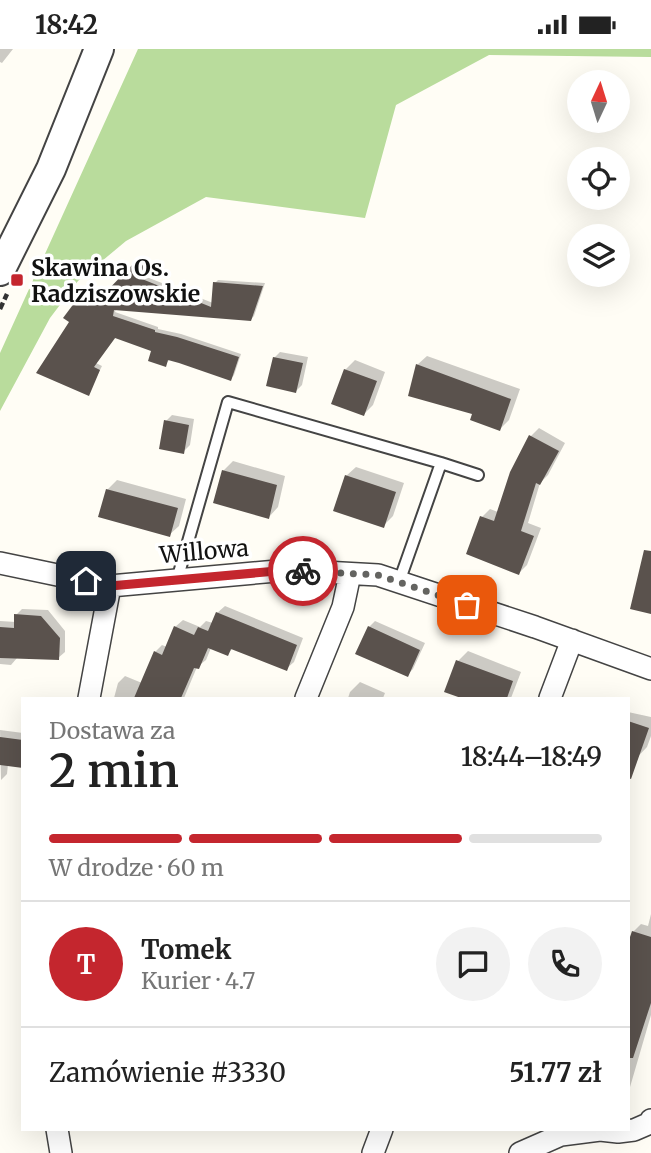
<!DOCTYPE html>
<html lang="pl">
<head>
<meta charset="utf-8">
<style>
	body { margin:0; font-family:Merriweather,serif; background:#f2f2f2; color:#222; height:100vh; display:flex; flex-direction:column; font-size:26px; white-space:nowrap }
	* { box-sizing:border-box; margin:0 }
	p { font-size:23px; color:#767676 }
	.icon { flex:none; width:38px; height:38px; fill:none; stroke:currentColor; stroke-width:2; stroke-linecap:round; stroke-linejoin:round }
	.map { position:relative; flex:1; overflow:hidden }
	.drawer { position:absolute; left:21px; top:648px; width:609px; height:434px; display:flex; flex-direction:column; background:#fff; border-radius:0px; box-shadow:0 7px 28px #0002 }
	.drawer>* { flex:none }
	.needle { width:46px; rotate:4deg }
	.tools { position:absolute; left:567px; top:21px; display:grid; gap:14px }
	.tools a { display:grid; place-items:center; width:63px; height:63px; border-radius:50%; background:#fff; box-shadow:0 7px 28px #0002; font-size:35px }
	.pin { position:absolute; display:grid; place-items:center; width:60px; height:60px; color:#fff; margin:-30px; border-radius:14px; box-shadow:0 4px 10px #0006 }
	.courier { position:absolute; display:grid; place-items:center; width:70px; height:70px; margin:-35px; border:5px solid #c4262e; border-radius:50%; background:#fff; color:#222; box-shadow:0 2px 9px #0007 }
	.summary em { font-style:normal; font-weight:600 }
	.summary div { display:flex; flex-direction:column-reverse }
	.summary { display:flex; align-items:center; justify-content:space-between; height:119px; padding:0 28px }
	h1 { font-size:46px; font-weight:600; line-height:52px }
	.bar { display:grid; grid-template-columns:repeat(4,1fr); gap:10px 7px; align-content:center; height:84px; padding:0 28px }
	.bar i { height:9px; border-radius:5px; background:#e0e0e0 }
	.bar .current { background:#c4262e }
	.bar p { grid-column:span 4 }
	.line { display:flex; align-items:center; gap:18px; padding:0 28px; border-top:2px solid #e0e0e0 }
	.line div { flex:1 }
	.round { display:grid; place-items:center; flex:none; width:74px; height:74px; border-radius:37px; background:#f2f2f2 }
	.status { display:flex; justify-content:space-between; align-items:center; height:49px; padding:0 35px; background:#fff; direction:ltr }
	.status svg { height:19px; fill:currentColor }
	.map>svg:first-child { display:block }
</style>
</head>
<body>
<div class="status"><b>18:42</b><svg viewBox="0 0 49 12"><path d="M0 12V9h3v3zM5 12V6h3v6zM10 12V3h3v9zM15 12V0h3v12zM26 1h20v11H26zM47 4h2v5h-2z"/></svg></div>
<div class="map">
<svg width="651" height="1104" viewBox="0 0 651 1104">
	<rect width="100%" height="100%" fill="#fffdf5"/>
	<!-- forest -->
	<path fill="#b9dc9c" d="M 138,0 L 651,0 L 651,8 L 489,6 L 396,56 L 365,169 L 206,148 L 126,192 L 78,232 L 50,269 L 0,362 L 0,304 Z"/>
	<!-- shadow -->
	<path fill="#0003" d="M 0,0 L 13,0 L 2,14 L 0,13 Z
		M 142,209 L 152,218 L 144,227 L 213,254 L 215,234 L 218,231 L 265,234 L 254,267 L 251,270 L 116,260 L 115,263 L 158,278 L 158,280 L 181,285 L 241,305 L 234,326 L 231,330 L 170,310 L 165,316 L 153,301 L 116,288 L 96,314 L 102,317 L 88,345 L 71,273 L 66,269 L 89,238 L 103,248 Z
		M 280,303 L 308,308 L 302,336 L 296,342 L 274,309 Z
		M 427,307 L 520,340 L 509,371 L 500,380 L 475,363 L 417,316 Z
		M 355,311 L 385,323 L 373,356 L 364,365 L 345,321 Z
		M 172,366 L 194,370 L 190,396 L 183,403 L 166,372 Z
		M 539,379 L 565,394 L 548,426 L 540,434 L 528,474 L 541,479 L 527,516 L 519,524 L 482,468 L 490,460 L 498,463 L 531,387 Z
		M 233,412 L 285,427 L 278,458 L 269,468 L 223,422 Z
		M 356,418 L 404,434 L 393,467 L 383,477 L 346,427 Z
		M 117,431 L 186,450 L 179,477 L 169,486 L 107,441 Z
		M 225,557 L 303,589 L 294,613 L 286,620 L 233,599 L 228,605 L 211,599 L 206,611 L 197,618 L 184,649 L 114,649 L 118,634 L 125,627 L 142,634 L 155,603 L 162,596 L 167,598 L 175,578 L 183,571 L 200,578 L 206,572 L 213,574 L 217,564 Z
		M 22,560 L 48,561 L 65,582 L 65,603 L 58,609 L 17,609 L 11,616 L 0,615 L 0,572 L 16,573 L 16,566 Z
		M 375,572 L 425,594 L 413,620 L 407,626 L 369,578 Z
		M 468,602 L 521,623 L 511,649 L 466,649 L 447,642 L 458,612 Z
		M 360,633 L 385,644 L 383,649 L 348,649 L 350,643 Z
		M 628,663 L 651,668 L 651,687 L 647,698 L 628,718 Z
		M 0,681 L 23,684 L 23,718 L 8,715 L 7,725 L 1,731 Z
		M 651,865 L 651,966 L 628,1045 L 628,900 L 633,883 L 641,875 L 648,877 Z"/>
	<!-- building -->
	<path fill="#5a524d" d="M 137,211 L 150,223 L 142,230 L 211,258 L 213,233 L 263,237 L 251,272 L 114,261 L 113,267 L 155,281 L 155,283 L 177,288 L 239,308 L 231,332 L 179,314 L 168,311 L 166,318 L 148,312 L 151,302 L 115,289 L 94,318 L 100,321 L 89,347 L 36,324 L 69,273 L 63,269 L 84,241 L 98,251 Z
		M 273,308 L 303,314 L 296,344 L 266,337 Z
		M 416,315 L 511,350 L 500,382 L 470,371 L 472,365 L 408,347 Z
		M 344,320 L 377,332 L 364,367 L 331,355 Z
		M 164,371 L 189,376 L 184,405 L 159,400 Z
		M 529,386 L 559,402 L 540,436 L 536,434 L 521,482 L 534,487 L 519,526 L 466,505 L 480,467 L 494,472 L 510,423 Z
		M 222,421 L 277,436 L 269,470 L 213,454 Z
		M 345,426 L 396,443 L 384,479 L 333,462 Z
		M 106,440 L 178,459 L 170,488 L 98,468 Z
		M 644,501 L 651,502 L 651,565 L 630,560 Z
		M 216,563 L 297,596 L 287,622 L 231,600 L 228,607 L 208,599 L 199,620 L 194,619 L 181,649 L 134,649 L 154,602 L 162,606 L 174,577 L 194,586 L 198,578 L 208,582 Z
		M 14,565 L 41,567 L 60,589 L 59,611 L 0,609 L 0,578 L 14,579 Z
		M 368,577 L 420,601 L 408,628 L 355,605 Z
		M 456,611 L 513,632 L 507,649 L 461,649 L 444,643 Z
		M 628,672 L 649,679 L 631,730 L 628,729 Z
		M 0,688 L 23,691 L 23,719 L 0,716 Z
		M 632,882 L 651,888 L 651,954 L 633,1009 L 628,1009 L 628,894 Z"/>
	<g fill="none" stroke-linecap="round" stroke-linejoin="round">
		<defs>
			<path id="service" d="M 177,531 L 228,353 L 441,414
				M 399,533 L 441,414 L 478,426"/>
			<path id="minor" d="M 0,514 L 110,537 L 288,521 L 378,526 L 535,578 L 651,620
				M 89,649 L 110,537
				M 306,649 L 343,558 L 350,525
				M 550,649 L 572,591
				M 57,1080 L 61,1104
				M 373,1104 L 382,1080
				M 520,1104 L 561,1086 L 600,1081 L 618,1083 L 634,1081 L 650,1074 L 651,1071"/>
			<path id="tertiary" d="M 0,222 L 51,120 L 99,0"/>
		</defs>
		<!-- service casing -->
		<use href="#service" stroke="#444" stroke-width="14"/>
		<!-- minor casing -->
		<use href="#minor" stroke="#444" stroke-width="24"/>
		<!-- tertiary casing -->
		<use href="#tertiary" stroke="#444" stroke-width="32"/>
		<!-- path -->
		<path stroke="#333" stroke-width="4.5" stroke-dasharray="7 3.5" stroke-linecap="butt" d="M 0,260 L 7,245"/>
		<!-- service -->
		<use href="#service" stroke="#fff" stroke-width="10"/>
		<!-- minor -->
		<use href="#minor" stroke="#fff" stroke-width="21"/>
		<!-- tertiary -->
		<use href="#tertiary" stroke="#fff" stroke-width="28"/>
	</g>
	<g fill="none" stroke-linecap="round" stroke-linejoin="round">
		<!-- done -->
		<path stroke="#646461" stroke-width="7" stroke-dasharray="0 12.6" d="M 303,522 L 378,526 L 467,556"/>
		<!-- route -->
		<path stroke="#c4262e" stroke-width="9" d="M 86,532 L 110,537 L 288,521 L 303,522"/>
	</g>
	<!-- markers -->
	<rect fill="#c4262e" stroke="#fff" stroke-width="2.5" x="10" y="224" width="14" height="14" rx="3.5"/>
	<g text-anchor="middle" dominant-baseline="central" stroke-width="7" stroke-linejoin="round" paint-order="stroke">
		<!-- poi labels -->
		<g font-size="23" font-weight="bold" fill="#111" stroke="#fff" text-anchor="start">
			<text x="31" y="218">Skawina Os.<tspan x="31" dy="26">Radziszowskie</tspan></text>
		</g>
		<!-- street labels -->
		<g font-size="23" fill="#111" stroke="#fff">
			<text transform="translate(204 502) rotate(-5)">Willowa</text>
		</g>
	</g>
</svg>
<div class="tools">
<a><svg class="needle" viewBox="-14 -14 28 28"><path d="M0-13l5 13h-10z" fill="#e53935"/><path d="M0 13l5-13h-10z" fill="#767676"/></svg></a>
<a><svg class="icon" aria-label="locate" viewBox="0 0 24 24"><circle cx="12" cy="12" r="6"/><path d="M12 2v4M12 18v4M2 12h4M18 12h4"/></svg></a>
<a><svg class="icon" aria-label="layers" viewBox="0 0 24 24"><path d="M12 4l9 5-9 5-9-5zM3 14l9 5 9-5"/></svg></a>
</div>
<div class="pin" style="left:467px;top:556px;background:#ea580c"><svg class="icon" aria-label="bag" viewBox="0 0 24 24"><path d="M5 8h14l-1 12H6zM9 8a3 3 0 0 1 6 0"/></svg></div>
<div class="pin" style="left:86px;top:532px;background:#1f2937"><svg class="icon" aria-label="home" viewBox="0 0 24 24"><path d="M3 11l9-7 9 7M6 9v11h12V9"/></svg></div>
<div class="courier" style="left:303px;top:522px"><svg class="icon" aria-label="bike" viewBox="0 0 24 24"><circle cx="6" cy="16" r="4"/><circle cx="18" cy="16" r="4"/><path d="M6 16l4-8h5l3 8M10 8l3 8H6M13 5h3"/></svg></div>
<section class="drawer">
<div class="summary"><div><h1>2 min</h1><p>Dostawa za</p></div><em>18:44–18:49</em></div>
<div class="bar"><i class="current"></i><i class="current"></i><i class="current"></i><i></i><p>W drodze · 60 m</p></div>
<div class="line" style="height:126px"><b class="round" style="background:#c4262e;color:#fff">T</b><div><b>Tomek</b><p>Kurier · 4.7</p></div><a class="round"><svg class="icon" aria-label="chat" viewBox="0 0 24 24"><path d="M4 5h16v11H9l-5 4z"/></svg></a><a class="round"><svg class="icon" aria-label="phone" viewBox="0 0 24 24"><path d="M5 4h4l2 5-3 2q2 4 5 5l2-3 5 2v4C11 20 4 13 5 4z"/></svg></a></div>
<div class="line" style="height:91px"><div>Zamówienie #3330</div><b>51.77 zł</b></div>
</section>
</div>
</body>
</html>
